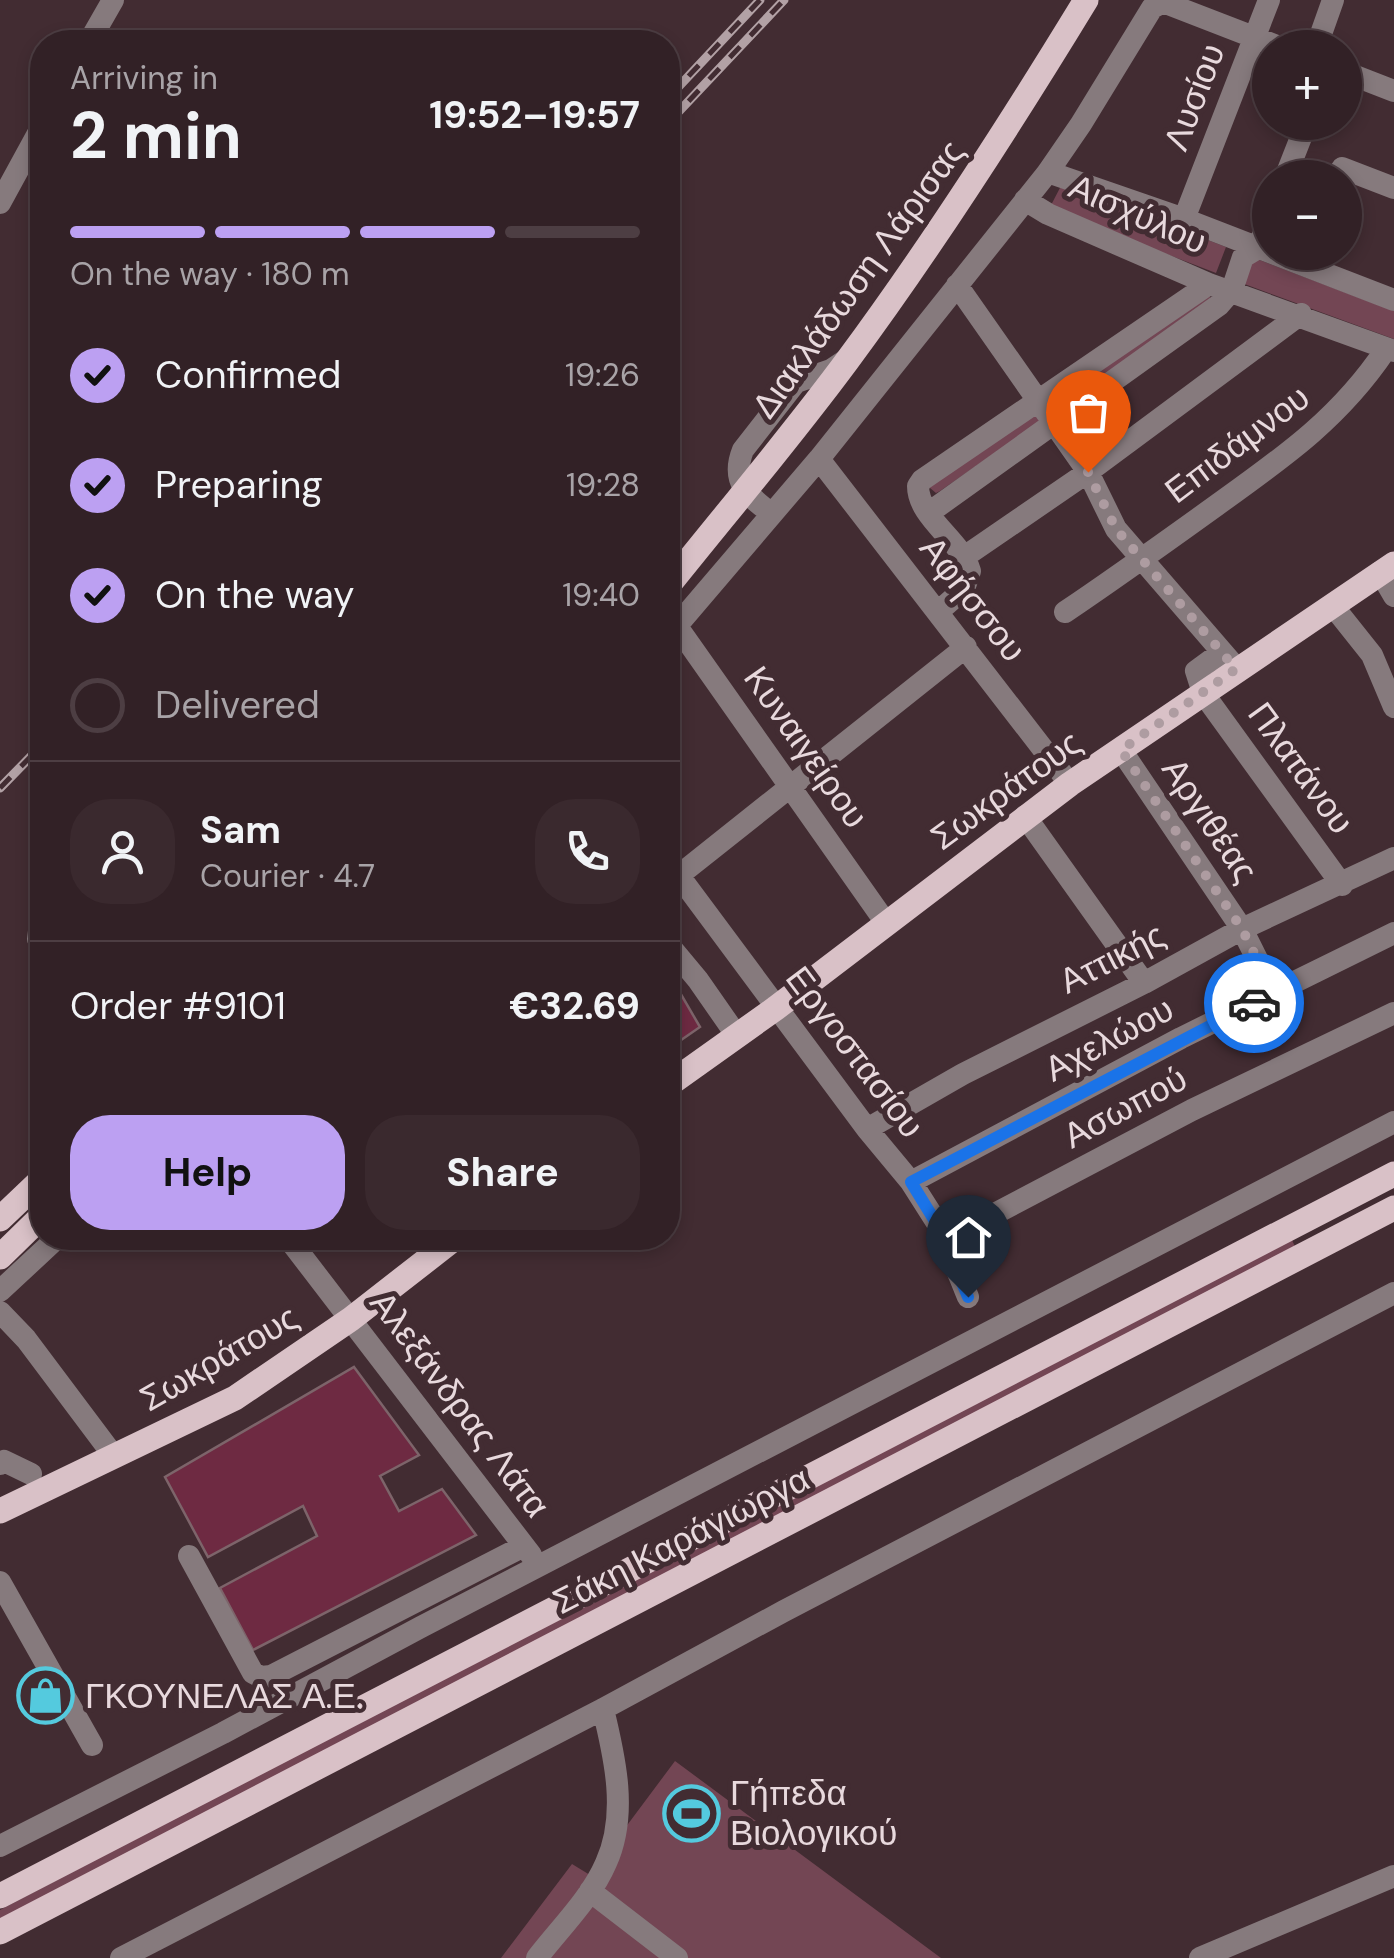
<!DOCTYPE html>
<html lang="en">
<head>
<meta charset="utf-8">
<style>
	body { margin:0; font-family:"DM Sans",sans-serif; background:#3a292e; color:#f1f3f6; height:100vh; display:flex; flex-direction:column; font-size:38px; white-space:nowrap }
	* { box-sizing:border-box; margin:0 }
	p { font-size:32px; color:#a8a3a7 }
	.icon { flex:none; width:55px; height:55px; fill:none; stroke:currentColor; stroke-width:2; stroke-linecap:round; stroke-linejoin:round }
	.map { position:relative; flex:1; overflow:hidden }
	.side { position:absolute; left:30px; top:30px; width:650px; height:1220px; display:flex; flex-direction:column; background:#322126; border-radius:40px; box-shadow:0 5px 15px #0003,0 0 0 2px #4d3e43 }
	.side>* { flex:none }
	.controls { position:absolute; left:1252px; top:30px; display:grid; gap:20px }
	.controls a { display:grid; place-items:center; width:110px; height:110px; border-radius:50%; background:#322126; box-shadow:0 5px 15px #0003,0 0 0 2px #4d3e43; font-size:50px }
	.pin { position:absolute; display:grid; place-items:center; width:85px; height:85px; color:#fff; margin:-102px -42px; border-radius:50% 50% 50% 0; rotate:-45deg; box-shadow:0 0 10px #0007 }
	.pin .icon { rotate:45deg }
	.courier { position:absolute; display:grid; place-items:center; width:100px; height:100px; margin:-50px; border:8px solid #1a73e8; border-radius:50%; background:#fff; color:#222; box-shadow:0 2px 12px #0007 }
	.headline em { font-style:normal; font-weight:700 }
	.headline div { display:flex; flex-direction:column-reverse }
	.headline { display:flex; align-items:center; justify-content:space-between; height:170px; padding:0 40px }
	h1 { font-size:65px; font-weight:700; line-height:75px }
	.bar { display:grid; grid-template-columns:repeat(4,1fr); gap:15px 10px; align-content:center; height:120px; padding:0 40px }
	.bar i { height:12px; border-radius:8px; background:#4d3e43 }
	.bar .on { background:#bca0f2 }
	.bar p { grid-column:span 4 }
	.line { display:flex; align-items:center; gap:25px; padding:0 40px; border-top:2px solid #4d3e43 }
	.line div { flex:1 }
	.round { display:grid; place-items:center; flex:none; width:105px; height:105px; border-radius:40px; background:#3a292e }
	ol { padding:0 40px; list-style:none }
	li { display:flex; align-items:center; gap:30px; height:110px }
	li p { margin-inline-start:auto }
	li .icon { padding:10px; border-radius:50%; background:#bca0f2; color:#111; stroke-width:4 }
	li:last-child { color:#a8a3a7 }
	li i { width:55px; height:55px; border:5px solid #4d3e43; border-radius:50% }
	.action { display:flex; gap:20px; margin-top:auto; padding:20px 40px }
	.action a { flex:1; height:115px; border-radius:40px; background:#bca0f2; color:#111; font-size:40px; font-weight:700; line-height:115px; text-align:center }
	.action a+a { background:#3a292e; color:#f1f3f6 }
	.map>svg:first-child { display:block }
</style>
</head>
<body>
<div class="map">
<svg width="1394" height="1958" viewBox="0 0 1394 1958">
	<rect width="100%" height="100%" fill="#422c32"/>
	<!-- green -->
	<path fill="#734654" d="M 1062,184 L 1226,247 L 1216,273 L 1049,209 Z
		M 1249,256 L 1394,311 L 1394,339 L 1239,282 Z
		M 1207,294 L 1212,299 L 1055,411 L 1052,400 Z
		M 1035,413 L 1040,419 L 1038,423 L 940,491 L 936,493 L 930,488 L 930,484 Z
		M 1292,1240 L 1296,1249 L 0,1919 L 0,1910 L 91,1862 Z
		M 675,1761 L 941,1958 L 501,1958 L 572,1864 L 590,1875 Z"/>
	<!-- building -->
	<path fill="#6e2a42" stroke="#7d646a" stroke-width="2.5" d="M 668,972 L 700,1027 L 668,1049 Z
		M 354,1367 L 419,1455 L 380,1476 L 399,1511 L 442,1489 L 476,1535 L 253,1650 L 220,1588 L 317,1536 L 303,1506 L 208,1557 L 165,1477 Z"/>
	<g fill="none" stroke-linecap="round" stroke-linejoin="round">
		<!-- minor -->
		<path stroke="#867a7d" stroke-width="22" d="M 89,42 L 113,0
			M 1316,48 L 1333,0
			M 1345,72 L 1394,91
			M 1342,168 L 1394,188
			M 1048,172 L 1184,219 L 1394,300
			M 1285,178 L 1307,122
			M 1025,200 L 1048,214 L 1209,284 L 1394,351
			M 0,203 L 42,126
			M 1184,219 L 1269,0
			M 957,285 L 1088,472 L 1116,529 L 1237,669
			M 819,459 L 1070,784
			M 930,512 L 1219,305 L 1232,290 L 1243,257 L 1258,248 L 1270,217
			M 772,514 C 748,496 730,482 743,450 L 796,382 L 831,370 L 846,360
			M 964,557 L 1088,472 L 1301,314
			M 1380,572 L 1394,596
			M 1333,606 L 1372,655 L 1394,707
			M 939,611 L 964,589 L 970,571 C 961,540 918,518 918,486 L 922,480 L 1209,284
			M 1065,612 C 1117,577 1167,541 1217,505 C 1284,457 1340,418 1386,349
			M 669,615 L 886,923
			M 668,636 L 819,459 L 1048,172 L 1081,124 L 1152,8 L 1163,2 L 1282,48
			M 1225,663 L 1215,657 L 1196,671 L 1203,693 L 1342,885
			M 1121,750 L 1242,929 L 1274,993
			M 1025,816 L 1144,983
			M 668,861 L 867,1129 L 911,1182 L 939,1226 L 968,1297
			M 678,876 L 966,647
			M 42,907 L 38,939 L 42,946
			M 668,944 L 698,980 L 737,1036
			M 867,1129 L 963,1074 L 1144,983 L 1242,929 L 1394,858
			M 911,1182 L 1181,1038 L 1394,933
			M 288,1238 L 531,1555
			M 945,1240 L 1192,1110 L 1394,1013
			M 0,1291 L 57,1238
			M 0,1312 L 26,1339 L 113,1455
			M 0,1464 L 4,1461 L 31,1474
			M 189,1556 L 253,1673 L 261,1677 L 271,1676 L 524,1546
			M 0,1582 L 92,1745
			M 0,1846 L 223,1733 L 421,1627 L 1394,1122
			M 590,1891 L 677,1958
			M 121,1958 L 603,1709 L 784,1611 L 1394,1293
			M 537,1958 C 560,1928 591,1898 606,1863 C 628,1815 615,1758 603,1709
			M 1200,1958 L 1394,1876"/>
		<!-- major -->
		<path stroke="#d9c1c7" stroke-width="25" d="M 668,586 C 728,511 790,438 847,361 C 933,245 1011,123 1086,0
			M 668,1085 L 776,1008 L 1070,784 L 1394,564
			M 0,1219 L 42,1179
			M 0,1257 L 42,1216
			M 0,1511 L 235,1398 L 351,1319 L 455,1238
			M 0,1896 L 1394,1174
			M 0,1932 L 1394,1208"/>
		<defs>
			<path id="rail" d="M 668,98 L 760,0
				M 668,123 L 784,0
				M 0,788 L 42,745"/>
		</defs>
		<!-- rail casing -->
		<use href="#rail" stroke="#b2a1a5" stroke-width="9"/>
		<!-- rail -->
		<use href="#rail" stroke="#422c32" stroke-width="5" stroke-dasharray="15" stroke-linecap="butt"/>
	</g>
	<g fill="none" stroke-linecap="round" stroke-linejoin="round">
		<!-- done -->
		<path stroke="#ae9ca1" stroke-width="10" stroke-dasharray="0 18" d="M 1088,472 L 1116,529 L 1236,669 L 1121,750 L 1242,929 L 1274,993 L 1254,1003"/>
		<!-- route -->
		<path stroke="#1a73e8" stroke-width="12" d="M 968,1297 L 938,1226 L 911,1182 L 1254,1003"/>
	</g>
	<!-- icons -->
	<defs>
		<symbol id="shop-ring" viewBox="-11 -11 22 22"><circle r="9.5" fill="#422c32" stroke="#54cade" stroke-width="1.5"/><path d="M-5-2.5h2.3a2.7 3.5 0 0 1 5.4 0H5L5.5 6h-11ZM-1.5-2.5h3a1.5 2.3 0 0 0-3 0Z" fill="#54cade"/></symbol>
		<symbol id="stadium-ring" viewBox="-11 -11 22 22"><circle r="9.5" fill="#422c32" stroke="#54cade" stroke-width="1.5"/><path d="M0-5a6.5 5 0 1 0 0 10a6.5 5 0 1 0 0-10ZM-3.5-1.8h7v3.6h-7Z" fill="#54cade"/></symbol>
	</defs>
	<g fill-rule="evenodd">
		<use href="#shop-ring" x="14" y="1664" width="63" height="63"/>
		<use href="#stadium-ring" x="660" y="1782" width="63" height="63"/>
	</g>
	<g text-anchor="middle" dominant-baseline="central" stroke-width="10" stroke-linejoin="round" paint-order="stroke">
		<!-- street labels -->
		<g font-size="35" fill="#e8d9dd" stroke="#422c32">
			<text transform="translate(1194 97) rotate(-69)">Λυσίου</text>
			<text transform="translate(1138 214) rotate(24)">Αισχύλου</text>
			<text transform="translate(858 279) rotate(-54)">Διακλάδωση Λάρισας</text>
			<text transform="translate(1237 444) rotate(-37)">Επιδάμνου</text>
			<text transform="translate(973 599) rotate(52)">Αφήσσου</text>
			<text transform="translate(806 747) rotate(55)">Κυναιγείρου</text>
			<text transform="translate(1301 768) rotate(54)">Πλατάνου</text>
			<text transform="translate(1006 790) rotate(-36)">Σωκράτους</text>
			<text transform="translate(1210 820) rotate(56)">Αργιθέας</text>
			<text transform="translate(1112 958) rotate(-27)">Αττικής</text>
			<text transform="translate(1109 1039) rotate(-28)">Αχελώου</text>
			<text transform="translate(855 1052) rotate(53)">Εργοστασίου</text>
			<text transform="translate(1125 1107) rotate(-28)">Ασωπού</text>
			<text transform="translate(219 1358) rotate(-30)">Σωκράτους</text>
			<text transform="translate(460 1404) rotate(53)">Αλεξάνδρας Λάτα</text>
			<text transform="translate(681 1540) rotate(-27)">Σάκη Καράγιωργα</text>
		</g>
		<!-- poi labels -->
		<g font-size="35" fill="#e8d9dd" stroke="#422c32" text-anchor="start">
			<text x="85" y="1696">ΓΚΟΥΝΕΛΑΣ Α.Ε.</text>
			<text x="730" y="1793">Γήπεδα<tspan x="730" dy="40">Βιολογικού</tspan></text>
		</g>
	</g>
</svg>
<div class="controls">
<a>+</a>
<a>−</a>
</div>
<div class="pin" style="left:1088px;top:472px;background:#ea580c"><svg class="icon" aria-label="bag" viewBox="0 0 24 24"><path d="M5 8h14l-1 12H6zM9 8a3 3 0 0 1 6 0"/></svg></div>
<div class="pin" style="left:968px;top:1297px;background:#1f2937"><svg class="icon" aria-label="home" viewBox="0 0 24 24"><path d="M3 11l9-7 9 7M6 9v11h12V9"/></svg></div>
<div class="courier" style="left:1254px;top:1003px"><svg class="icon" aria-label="car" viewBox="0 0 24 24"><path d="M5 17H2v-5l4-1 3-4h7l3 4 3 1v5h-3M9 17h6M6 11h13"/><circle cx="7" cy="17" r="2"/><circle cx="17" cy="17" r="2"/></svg></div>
<section class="side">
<div class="headline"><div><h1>2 min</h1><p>Arriving in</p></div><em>19:52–19:57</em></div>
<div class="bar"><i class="on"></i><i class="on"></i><i class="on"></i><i></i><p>On the way · 180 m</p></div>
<ol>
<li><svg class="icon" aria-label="check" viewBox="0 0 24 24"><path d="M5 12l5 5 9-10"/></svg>Confirmed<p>19:26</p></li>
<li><svg class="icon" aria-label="check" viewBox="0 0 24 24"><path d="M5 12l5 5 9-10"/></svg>Preparing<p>19:28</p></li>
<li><svg class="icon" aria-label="check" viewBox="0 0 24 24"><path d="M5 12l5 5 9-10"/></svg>On the way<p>19:40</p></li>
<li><i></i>Delivered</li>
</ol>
<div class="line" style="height:180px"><a class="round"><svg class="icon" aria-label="person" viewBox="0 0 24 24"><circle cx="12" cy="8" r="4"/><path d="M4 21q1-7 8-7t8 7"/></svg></a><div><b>Sam</b><p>Courier · 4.7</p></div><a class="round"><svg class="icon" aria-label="phone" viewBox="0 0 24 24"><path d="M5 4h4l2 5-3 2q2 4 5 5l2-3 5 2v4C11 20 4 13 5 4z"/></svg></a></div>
<div class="line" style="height:130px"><div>Order #9101</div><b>€32.69</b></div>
<div class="action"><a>Help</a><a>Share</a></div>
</section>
</div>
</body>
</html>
